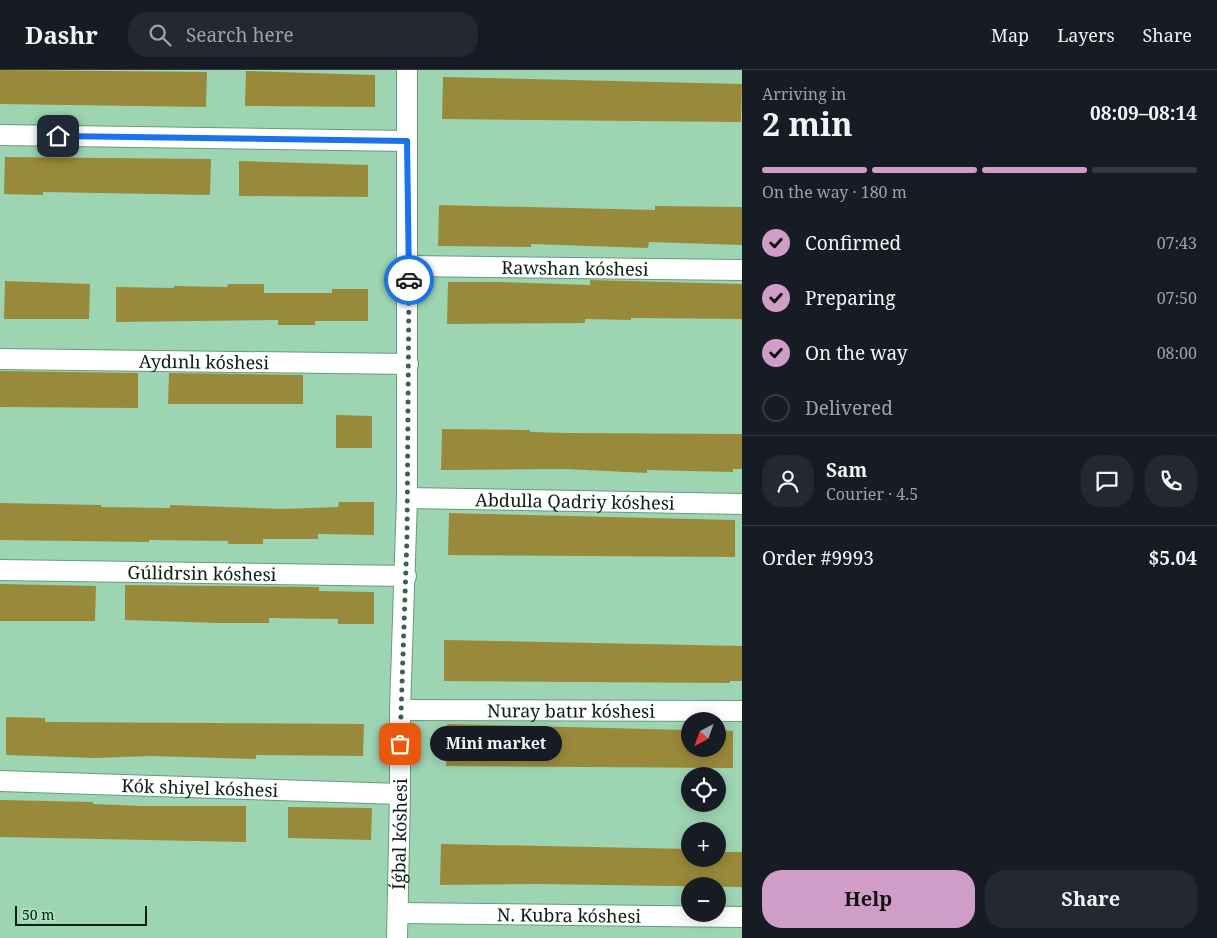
<!DOCTYPE html>
<html lang="en">
<head>
<meta charset="utf-8">
<style>
	body { margin:0; font-family:"Noto Serif",serif; background:#242831; color:#f1f3f6; height:100vh; display:flex; flex-direction:column; font-size:19px; white-space:nowrap }
	* { box-sizing:border-box; margin:0 }
	p { font-size:16px; color:#9ea1a6 }
	.icon { flex:none; width:28px; height:28px; fill:none; stroke:currentColor; stroke-width:2; stroke-linecap:round; stroke-linejoin:round }
	.map { position:relative; flex:1; overflow:hidden }
	.side { display:flex; flex-direction:column; background:#171b24; width:475px }
	.side>* { flex:none }
	.needle { width:32px; rotate:221deg }
	.fabs { position:absolute; left:681px; top:642px; display:grid; gap:10px }
	.fabs a { display:grid; place-items:center; width:45px; height:45px; border-radius:50%; background:#171b24; box-shadow:0 2px 12px #0003; font-size:25px }
	.scale { position:absolute; left:15px; bottom:12px; width:132px; box-sizing:border-box; padding-left:5px; border:2px solid #091f13; border-top:0; font-size:14px; line-height:18px; white-space:nowrap; color:#091f13; -webkit-text-stroke:4px #aae2bf; paint-order:stroke }
	.pin { position:absolute; display:grid; place-items:center; width:42px; height:42px; color:#fff; margin:-21px; border-radius:10px; box-shadow:0 2px 8px #0006 }
	.courier { position:absolute; display:grid; place-items:center; width:50px; height:50px; margin:-25px; border:4px solid #1a73e8; border-radius:50%; background:#fff; color:#222; box-shadow:0 1px 6px #0007 }
	.bubble { position:absolute; height:35px; border-radius:18px; background:#171b24; box-shadow:0 2px 12px #0003; font-size:16px; font-weight:700; line-height:35px; text-align:center }
	.summary em { font-style:normal; font-weight:700 }
	.summary div { display:flex; flex-direction:column-reverse }
	.summary { display:flex; align-items:center; justify-content:space-between; height:85px; padding:0 20px }
	h1 { font-size:32px; font-weight:700; line-height:38px }
	.bar { display:grid; grid-template-columns:repeat(4,1fr); gap:8px 5px; align-content:center; height:60px; padding:0 20px }
	.bar i { height:6px; border-radius:4px; background:#363941 }
	.bar .active { background:#cf9dc7 }
	.bar p { grid-column:span 4 }
	.line { display:flex; align-items:center; gap:12px; padding:0 20px; border-top:1px solid #363941 }
	.line div { flex:1 }
	.round { display:grid; place-items:center; flex:none; width:52px; height:52px; border-radius:20px; background:#242831 }
	ol { padding:0 20px; list-style:none }
	li { display:flex; align-items:center; gap:15px; height:55px }
	li p { margin-inline-start:auto }
	li .icon { padding:5px; border-radius:50%; background:#cf9dc7; color:#111; stroke-width:4 }
	li:last-child { color:#9ea1a6 }
	li i { width:28px; height:28px; border:2px solid #363941; border-radius:50% }
	.action { display:flex; gap:10px; margin-top:auto; padding:10px 20px }
	.action a { flex:1; height:58px; border-radius:20px; background:#cf9dc7; color:#111; font-size:20px; font-weight:700; line-height:58px; text-align:center }
	.action a+a { background:#242831; color:#f1f3f6 }
	header { display:flex; align-items:center; gap:30px; box-sizing:border-box; height:70px; padding:0 25px; background:#171b24; border-bottom:1px solid #363941 }
	header strong { font-size:24px }
	nav { display:flex; gap:28px; margin-inline-start:auto; font-size:18px }
	.search { width:350px; height:45px; background:#242831; display:flex; align-items:center; gap:12px; box-sizing:border-box; padding:0 18px; border-radius:20px; color:#9ea1a6; font-size:19px }
	main { display:flex; flex:1; min-height:0 }
	.map>svg:first-child { display:block }
</style>
</head>
<body>
<header>
<strong>Dashr</strong>
<div class="search"><svg class="icon" aria-label="search" viewBox="0 0 24 24"><circle cx="10" cy="10" r="6"/><path d="M15 15l6 6"/></svg>Search here</div>
<nav><a>Map</a><a>Layers</a><a>Share</a></nav>
</header>
<main>
<div class="map">
<svg width="742" height="868" viewBox="0 0 742 868">
	<rect width="100%" height="100%" fill="#9dd5b3"/>
	<!-- building -->
	<path fill="#99893a" d="M 0,0 L 207,2 L 206,37 L 0,34 Z
		M 246,1 L 375,5 L 375,37 L 245,36 Z
		M 443,7 L 742,14 L 741,52 L 442,49 Z
		M 5,87 L 211,89 L 210,125 L 43,122 L 43,125 L 4,124 Z
		M 239,91 L 368,95 L 368,127 L 239,126 Z
		M 439,135 L 655,140 L 655,136 L 742,137 L 742,175 L 649,172 L 648,178 L 531,174 L 531,177 L 438,176 Z
		M 590,210 L 742,214 L 742,249 L 631,248 L 631,250 L 585,249 L 585,253 L 447,254 L 448,212 L 502,212 L 590,215 Z
		M 5,211 L 90,214 L 89,249 L 4,249 Z
		M 228,214 L 264,214 L 264,223 L 332,223 L 332,219 L 368,219 L 368,251 L 315,251 L 315,255 L 278,255 L 278,250 L 116,252 L 116,217 L 174,218 L 174,216 L 227,217 Z
		M 0,301 L 138,303 L 138,338 L 0,337 Z
		M 169,303 L 303,305 L 303,334 L 168,334 Z
		M 336,345 L 372,346 L 372,378 L 336,378 Z
		M 442,359 L 530,360 L 530,362 L 567,363 L 742,364 L 742,399 L 733,399 L 733,402 L 647,400 L 647,403 L 564,399 L 441,400 Z
		M 339,432 L 374,432 L 374,465 L 318,464 L 318,469 L 263,469 L 263,474 L 228,474 L 228,471 L 149,470 L 149,472 L 0,470 L 0,433 L 101,435 L 101,437 L 170,438 L 170,435 L 282,439 L 338,437 Z
		M 449,443 L 735,450 L 735,487 L 448,485 Z
		M 0,514 L 96,516 L 95,551 L 0,551 Z
		M 125,515 L 319,517 L 319,521 L 374,522 L 374,554 L 338,554 L 338,549 L 269,548 L 269,553 L 218,553 L 125,550 Z
		M 444,570 L 742,576 L 742,611 L 730,611 L 730,613 L 444,611 Z
		M 6,647 L 45,648 L 45,652 L 364,654 L 363,686 L 256,685 L 256,689 L 151,686 L 95,688 L 6,685 Z
		M 447,654 L 688,660 L 688,679 L 718,679 L 718,660 L 733,661 L 733,698 L 446,696 Z
		M 0,730 L 93,732 L 93,734 L 142,736 L 246,736 L 246,772 L 0,767 Z
		M 288,737 L 372,738 L 371,770 L 288,768 Z
		M 441,774 L 690,779 L 690,789 L 718,789 L 718,782 L 742,782 L 742,817 L 536,814 L 440,815 Z"/>
	<g fill="none" stroke-linecap="round" stroke-linejoin="round">
		<defs>
			<g id="street">
				<path d="M 0,65 L 407,71"/>
				<path id="s1" d="M 409,196 L 742,200"/>
				<path id="s2" d="M 0,289 L 408,294"/>
				<path id="s3" d="M 407,428 L 742,434"/>
				<path id="s4" d="M 0,500 L 406,506"/>
				<path id="s5" d="M 400,640 L 742,641"/>
				<path id="s6" d="M 0,711 L 400,724"/>
				<path id="s7" d="M 398,843 L 742,847"/>
				<path id="s8" d="M 397,868 L 400,724 L 400,640 L 407,428 L 407,0"/>
			</g>
		</defs>
		<!-- street casing -->
		<use href="#street" stroke="#669c7c" stroke-width="22"/>
		<!-- street -->
		<use href="#street" stroke="#fff" stroke-width="20"/>
	</g>
	<g fill="none" stroke-linecap="round" stroke-linejoin="round">
		<!-- done -->
		<path stroke="#3d5f4b" stroke-width="5" stroke-dasharray="0 9" d="M 400,674 L 407,467 L 409,210"/>
		<!-- route -->
		<path stroke="#1a73e8" stroke-width="6" d="M 58,66 L 407,71 L 409,210"/>
	</g>
	<g text-anchor="middle" dominant-baseline="central" stroke-width="4" stroke-linejoin="round" paint-order="stroke">
		<!-- street labels -->
		<g font-size="18" fill="#091f13" stroke="#aae2bf">
			<text stroke="none"><textPath href="#s1" startOffset="166">Rawshan kóshesi</textPath></text>
			<text stroke="none"><textPath href="#s2" startOffset="204">Aydınlı kóshesi</textPath></text>
			<text stroke="none"><textPath href="#s3" startOffset="168">Abdulla Qadriy kóshesi</textPath></text>
			<text stroke="none"><textPath href="#s4" startOffset="202">Gúlidrsin kóshesi</textPath></text>
			<text stroke="none"><textPath href="#s5" startOffset="171">Nuray batır kóshesi</textPath></text>
			<text stroke="none"><textPath href="#s6" startOffset="200">Kók shiyel kóshesi</textPath></text>
			<text stroke="none"><textPath href="#s8" startOffset="104">Íǵbal kóshesi</textPath></text>
			<text stroke="none"><textPath href="#s7" startOffset="171">N. Kubra kóshesi</textPath></text>
		</g>
	</g>
</svg>
<div class="fabs">
<a><svg class="needle" viewBox="-14 -14 28 28"><path d="M0-13l5 13h-10z" fill="#e53935"/><path d="M0 13l5-13h-10z" fill="#9ea1a6"/></svg></a>
<a><svg class="icon" aria-label="locate" viewBox="0 0 24 24"><circle cx="12" cy="12" r="6"/><path d="M12 2v4M12 18v4M2 12h4M18 12h4"/></svg></a>
<a>+</a>
<a>−</a>
</div>
<div class="scale">50 m</div>
<div class="pin" style="left:400px;top:674px;background:#ea580c"><svg class="icon" aria-label="bag" viewBox="0 0 24 24"><path d="M5 8h14l-1 12H6zM9 8a3 3 0 0 1 6 0"/></svg></div>
<div class="pin" style="left:58px;top:66px;background:#1f2937"><svg class="icon" aria-label="home" viewBox="0 0 24 24"><path d="M3 11l9-7 9 7M6 9v11h12V9"/></svg></div>
<div class="courier" style="left:409px;top:210px"><svg class="icon" aria-label="car" viewBox="0 0 24 24"><path d="M5 17H2v-5l4-1 3-4h7l3 4 3 1v5h-3M9 17h6M6 11h13"/><circle cx="7" cy="17" r="2"/><circle cx="17" cy="17" r="2"/></svg></div>
<div class="bubble" style="left:430px;top:656px;width:132px">Mini market</div>
</div>
<section class="side">
<div class="summary"><div><h1>2 min</h1><p>Arriving in</p></div><em>08:09–08:14</em></div>
<div class="bar"><i class="active"></i><i class="active"></i><i class="active"></i><i></i><p>On the way · 180 m</p></div>
<ol>
<li><svg class="icon" aria-label="check" viewBox="0 0 24 24"><path d="M5 12l5 5 9-10"/></svg>Confirmed<p>07:43</p></li>
<li><svg class="icon" aria-label="check" viewBox="0 0 24 24"><path d="M5 12l5 5 9-10"/></svg>Preparing<p>07:50</p></li>
<li><svg class="icon" aria-label="check" viewBox="0 0 24 24"><path d="M5 12l5 5 9-10"/></svg>On the way<p>08:00</p></li>
<li><i></i>Delivered</li>
</ol>
<div class="line" style="height:90px"><a class="round"><svg class="icon" aria-label="person" viewBox="0 0 24 24"><circle cx="12" cy="8" r="4"/><path d="M4 21q1-7 8-7t8 7"/></svg></a><div><b>Sam</b><p>Courier · 4.5</p></div><a class="round"><svg class="icon" aria-label="chat" viewBox="0 0 24 24"><path d="M4 5h16v11H9l-5 4z"/></svg></a><a class="round"><svg class="icon" aria-label="phone" viewBox="0 0 24 24"><path d="M5 4h4l2 5-3 2q2 4 5 5l2-3 5 2v4C11 20 4 13 5 4z"/></svg></a></div>
<div class="line" style="height:65px"><div>Order #9993</div><b>$5.04</b></div>
<div class="action"><a>Help</a><a>Share</a></div>
</section>
</main>
</body>
</html>
